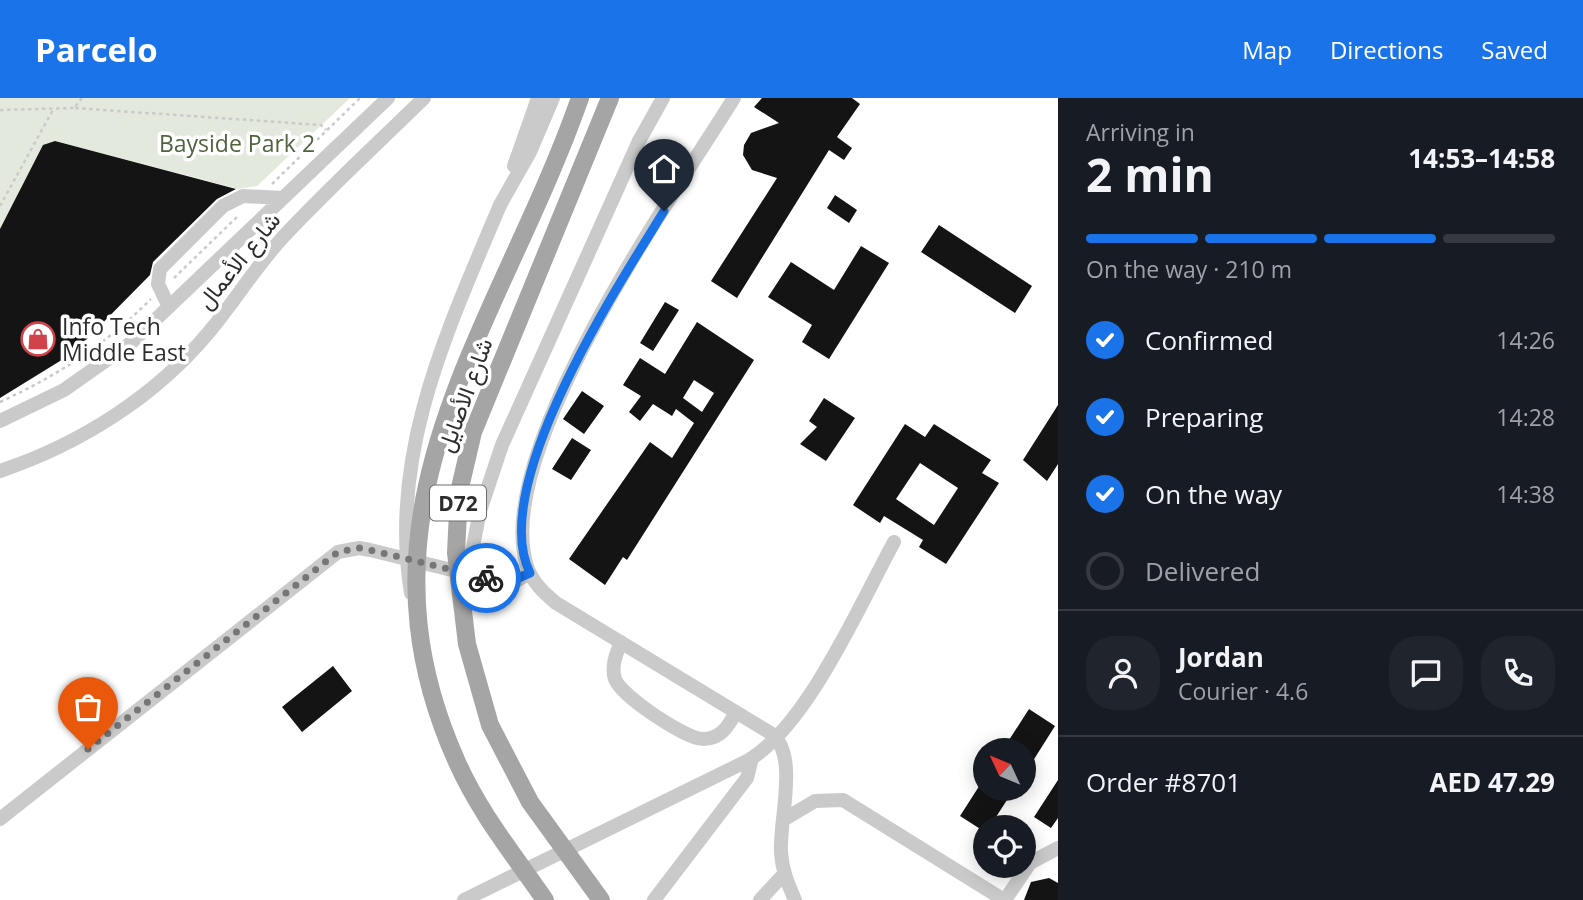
<!DOCTYPE html>
<html lang="en">
<head>
<meta charset="utf-8">
<style>
	body { margin:0; font-family:"Open Sans",Vazirmatn,sans-serif; background:#20242c; color:#f1f3f6; height:100vh; display:flex; flex-direction:column; font-size:26px; white-space:nowrap }
	* { box-sizing:border-box; margin:0 }
	p { font-size:23px; color:#9ea1a6 }
	.icon { flex:none; width:38px; height:38px; fill:none; stroke:currentColor; stroke-width:2; stroke-linecap:round; stroke-linejoin:round }
	.map { position:relative; flex:1; overflow:hidden }
	.side { display:flex; flex-direction:column; background:#171b24; width:525px }
	.side>* { flex:none }
	.needle { width:46px; rotate:314deg }
	.buttons { position:absolute; left:973px; top:640px; display:grid; gap:14px }
	.buttons a { display:grid; place-items:center; width:63px; height:63px; border-radius:50%; background:#171b24; box-shadow:0 4px 18px #0003; font-size:35px }
	.pin { position:absolute; display:grid; place-items:center; width:60px; height:60px; color:#fff; margin:-72px -30px; border-radius:50% 50% 50% 0; rotate:-45deg; box-shadow:0 0 7px #0007 }
	.pin .icon { rotate:45deg }
	.courier { position:absolute; display:grid; place-items:center; width:70px; height:70px; margin:-35px; border:5px solid #1a73e8; border-radius:50%; background:#fff; color:#222; box-shadow:0 2px 9px #0007 }
	.overview em { font-style:normal; font-weight:700 }
	.overview div { display:flex; flex-direction:column-reverse }
	.overview { display:flex; align-items:center; justify-content:space-between; height:119px; padding:0 28px }
	h1 { font-size:46px; font-weight:700; line-height:52px }
	.bar { display:grid; grid-template-columns:repeat(4,1fr); gap:10px 7px; align-content:center; height:84px; padding:0 28px }
	.bar i { height:9px; border-radius:5px; background:#363941 }
	.bar .current { background:#1a73e8 }
	.bar p { grid-column:span 4 }
	.line { display:flex; align-items:center; gap:18px; padding:0 28px; border-top:2px solid #363941 }
	.line div { flex:1 }
	.round { display:grid; place-items:center; flex:none; width:74px; height:74px; border-radius:28px; background:#20242c }
	ol { padding:0 28px; list-style:none }
	li { display:flex; align-items:center; gap:21px; height:77px }
	li p { margin-inline-start:auto }
	li .icon { padding:7px; border-radius:50%; background:#1a73e8; color:#fff; stroke-width:4 }
	li:last-child { color:#9ea1a6 }
	li i { width:38px; height:38px; border:4px solid #363941; border-radius:50% }
	header { display:flex; align-items:center; gap:42px; box-sizing:border-box; height:98px; padding:0 35px; background:#1a73e8; color:#fff }
	header strong { font-size:33px }
	nav { display:flex; gap:38px; margin-inline-start:auto; font-size:24px }
	main { display:flex; flex:1; min-height:0 }
	.map>svg:first-child { display:block }
</style>
</head>
<body>
<header>
<strong>Parcelo</strong>
<nav><a>Map</a><a>Directions</a><a>Saved</a></nav>
</header>
<main>
<div class="map">
<svg width="1058" height="802" viewBox="0 0 1058 802">
	<rect width="100%" height="100%" fill="#fff"/>
	<!-- green -->
	<path fill="#e3e9dc" d="M 0,0 L 350,0 L 257,88 L 238,91 L 55,43 L 0,131 Z"/>
	<!-- building -->
	<path fill="#141414" fill-rule="evenodd" d="M 762,0 L 852,0 L 860,6 L 837,39 L 852,50 L 844,62 L 829,52 L 737,200 L 711,183 L 777,80 L 752,72 L 743,57 L 744,47 L 751,35 L 779,25 L 754,9 Z
		M 55,43 L 236,91 L 217,101 L 153,164 L 150,177 L 73,255 L 0,300 L 0,131 L 43,47 Z
		M 835,97 L 857,112 L 849,125 L 827,110 Z
		M 939,127 L 1032,188 L 1015,215 L 921,154 Z
		M 861,148 L 889,165 L 829,261 L 802,244 L 812,227 L 768,199 L 791,164 L 834,192 Z
		M 665,204 L 679,212 L 653,253 L 640,245 Z
		M 697,224 L 754,262 L 627,462 L 623,459 L 605,487 L 569,461 L 650,344 L 672,360 L 694,325 L 676,311 L 672,318 L 653,306 L 640,323 L 629,314 L 641,298 L 623,287 L 640,260 L 665,276 ZM 694,282 L 714,295 L 702,314 L 683,300 Z
		M 582,293 L 604,308 L 584,336 L 563,321 Z
		M 824,300 L 855,320 L 826,363 L 800,346 L 817,329 L 809,323 Z
		M 1058,307 L 1058,366 L 1047,383 L 1023,362 Z
		M 905,326 L 925,339 L 934,326 L 991,362 L 982,375 L 999,385 L 946,466 L 919,449 L 923,442 L 884,418 L 880,425 L 853,407 ZM 920,365 L 958,390 L 934,427 L 896,401 Z
		M 572,340 L 591,352 L 571,382 L 552,371 Z
		M 333,568 L 352,593 L 302,634 L 282,609 Z
		M 1029,611 L 1055,628 L 1024,677 L 1024,653 L 1002,653 Z
		M 985,679 L 985,691 L 1014,691 L 989,730 L 985,730 L 985,734 L 960,718 Z
		M 1058,682 L 1058,720 L 1051,730 L 1034,719 Z
		M 1049,780 L 1058,785 L 1058,802 L 1024,802 L 1031,784 Z"/>
	<g fill="none" stroke-linecap="round" stroke-linejoin="round">
		<!-- path -->
		<path stroke="#cacaca" stroke-width="2.5" stroke-dasharray="3.5 3.5" stroke-linecap="butt" d="M 82,0 L 74,10 L 321,27 L 326,32
			M 0,12 L 74,10
			M 272,86 L 360,0
			M 0,108 L 54,10
			M 174,180 L 239,117
			M 0,304 C 57,278 106,246 151,201"/>
		<!-- minor -->
		<path stroke="#cacaca" stroke-width="14" d="M 734,0 C 673,98 491,355 527,468 C 532,484 544,495 556,505 L 772,636 C 799,658 779,722 781,754 C 782,772 788,786 795,802
			M 639,43 L 663,0
			M 514,68 L 538,0
			M 500,107 L 530,54 L 553,0
			M 169,209 L 158,186 L 160,171 L 223,108 L 243,98 L 283,100
			M 0,323 L 64,292 L 132,244 L 388,0
			M 0,373 C 80,346 155,299 209,234 C 235,203 256,168 284,138 C 329,90 377,46 424,0
			M 621,544 C 616,556 611,569 615,581 C 621,598 687,642 704,641 C 721,641 729,627 736,614
			M 0,721 L 338,454 L 359,450 L 370,452 L 501,484 L 516,483 L 530,475
			M 783,722 L 815,703 L 843,702 L 1004,802
			M 464,802 L 747,663 C 807,629 860,506 894,444
			M 654,802 L 747,680 L 752,660
			M 760,802 L 784,776
			M 1005,802 L 1030,765 L 1058,750"/>
		<!-- minor-bridge -->
		<path stroke="#cacaca" stroke-width="14" d="M 464,494 L 480,413 L 502,347 L 639,43
			M 411,495 C 388,356 448,231 500,107"/>
		<!-- major-bridge -->
		<path stroke="#a5a5a5" stroke-width="18" d="M 545,802 C 514,757 479,714 457,664 C 342,409 499,230 580,0
			M 601,802 L 530,704 L 490,627 L 467,546 L 456,455 L 459,394 L 473,334 L 610,0"/>
	</g>
	<g fill="none" stroke-linecap="round" stroke-linejoin="round">
		<!-- done -->
		<path stroke="#767676" stroke-width="7" stroke-dasharray="0 12.6" d="M 88,651 L 338,454 L 359,450 L 370,452 L 486,480"/>
		<!-- route -->
		<path stroke="#1a73e8" stroke-width="9" d="M 486,480 L 509,484 L 530,475 C 487,388 618,188 664,113"/>
	</g>
	<!-- icons -->
	<defs>
		<symbol id="shop-ring" viewBox="-11 -11 22 22"><circle r="9.5" fill="#fff" stroke="#d1424a" stroke-width="1.5"/><path d="M-5-2.5h2.3a2.7 3.5 0 0 1 5.4 0H5L5.5 6h-11ZM-1.5-2.5h3a1.5 2.3 0 0 0-3 0Z" fill="#d1424a"/></symbol>
	</defs>
	<g fill-rule="evenodd">
		<use href="#shop-ring" x="19" y="222" width="38" height="38"/>
	</g>
	<g text-anchor="middle" dominant-baseline="central" stroke-width="7" stroke-linejoin="round" paint-order="stroke">
		<!-- shield labels -->
		<rect fill="#fff" stroke="#6c6c6c" stroke-width="2" x="430" y="387.5" width="56" height="35" rx="5"/>
		<g font-size="21" font-weight="bold" fill="#2d2d2d">
			<text x="458" y="405">D72</text>
		</g>
		<!-- park labels -->
		<g font-size="23" fill="#506440" stroke="#fff">
			<text x="237" y="45">Bayside Park 2</text>
		</g>
		<!-- street labels -->
		<g font-size="23" fill="#2d2d2d" stroke="#fff">
			<text transform="translate(238 162) rotate(-51)">شارع الأعمال</text>
			<text transform="translate(464 297) rotate(-70)">شارع الأصايل</text>
		</g>
		<!-- poi labels -->
		<g font-size="23" fill="#2d2d2d" stroke="#fff" text-anchor="start">
			<text x="62" y="228">Info Tech<tspan x="62" dy="26">Middle East</tspan></text>
		</g>
	</g>
</svg>
<div class="buttons">
<a><svg class="needle" viewBox="-14 -14 28 28"><path d="M0-13l5 13h-10z" fill="#e53935"/><path d="M0 13l5-13h-10z" fill="#9ea1a6"/></svg></a>
<a><svg class="icon" aria-label="locate" viewBox="0 0 24 24"><circle cx="12" cy="12" r="6"/><path d="M12 2v4M12 18v4M2 12h4M18 12h4"/></svg></a>
</div>
<div class="pin" style="left:88px;top:651px;background:#ea580c"><svg class="icon" aria-label="bag" viewBox="0 0 24 24"><path d="M5 8h14l-1 12H6zM9 8a3 3 0 0 1 6 0"/></svg></div>
<div class="pin" style="left:664px;top:113px;background:#1f2937"><svg class="icon" aria-label="home" viewBox="0 0 24 24"><path d="M3 11l9-7 9 7M6 9v11h12V9"/></svg></div>
<div class="courier" style="left:486px;top:480px"><svg class="icon" aria-label="bike" viewBox="0 0 24 24"><circle cx="6" cy="16" r="4"/><circle cx="18" cy="16" r="4"/><path d="M6 16l4-8h5l3 8M10 8l3 8H6M13 5h3"/></svg></div>
</div>
<section class="side">
<div class="overview"><div><h1>2 min</h1><p>Arriving in</p></div><em>14:53–14:58</em></div>
<div class="bar"><i class="current"></i><i class="current"></i><i class="current"></i><i></i><p>On the way · 210 m</p></div>
<ol>
<li><svg class="icon" aria-label="check" viewBox="0 0 24 24"><path d="M5 12l5 5 9-10"/></svg>Confirmed<p>14:26</p></li>
<li><svg class="icon" aria-label="check" viewBox="0 0 24 24"><path d="M5 12l5 5 9-10"/></svg>Preparing<p>14:28</p></li>
<li><svg class="icon" aria-label="check" viewBox="0 0 24 24"><path d="M5 12l5 5 9-10"/></svg>On the way<p>14:38</p></li>
<li><i></i>Delivered</li>
</ol>
<div class="line" style="height:126px"><a class="round"><svg class="icon" aria-label="person" viewBox="0 0 24 24"><circle cx="12" cy="8" r="4"/><path d="M4 21q1-7 8-7t8 7"/></svg></a><div><b>Jordan</b><p>Courier · 4.6</p></div><a class="round"><svg class="icon" aria-label="chat" viewBox="0 0 24 24"><path d="M4 5h16v11H9l-5 4z"/></svg></a><a class="round"><svg class="icon" aria-label="phone" viewBox="0 0 24 24"><path d="M5 4h4l2 5-3 2q2 4 5 5l2-3 5 2v4C11 20 4 13 5 4z"/></svg></a></div>
<div class="line" style="height:91px"><div>Order #8701</div><b>AED 47.29</b></div>
</section>
</main>
</body>
</html>
